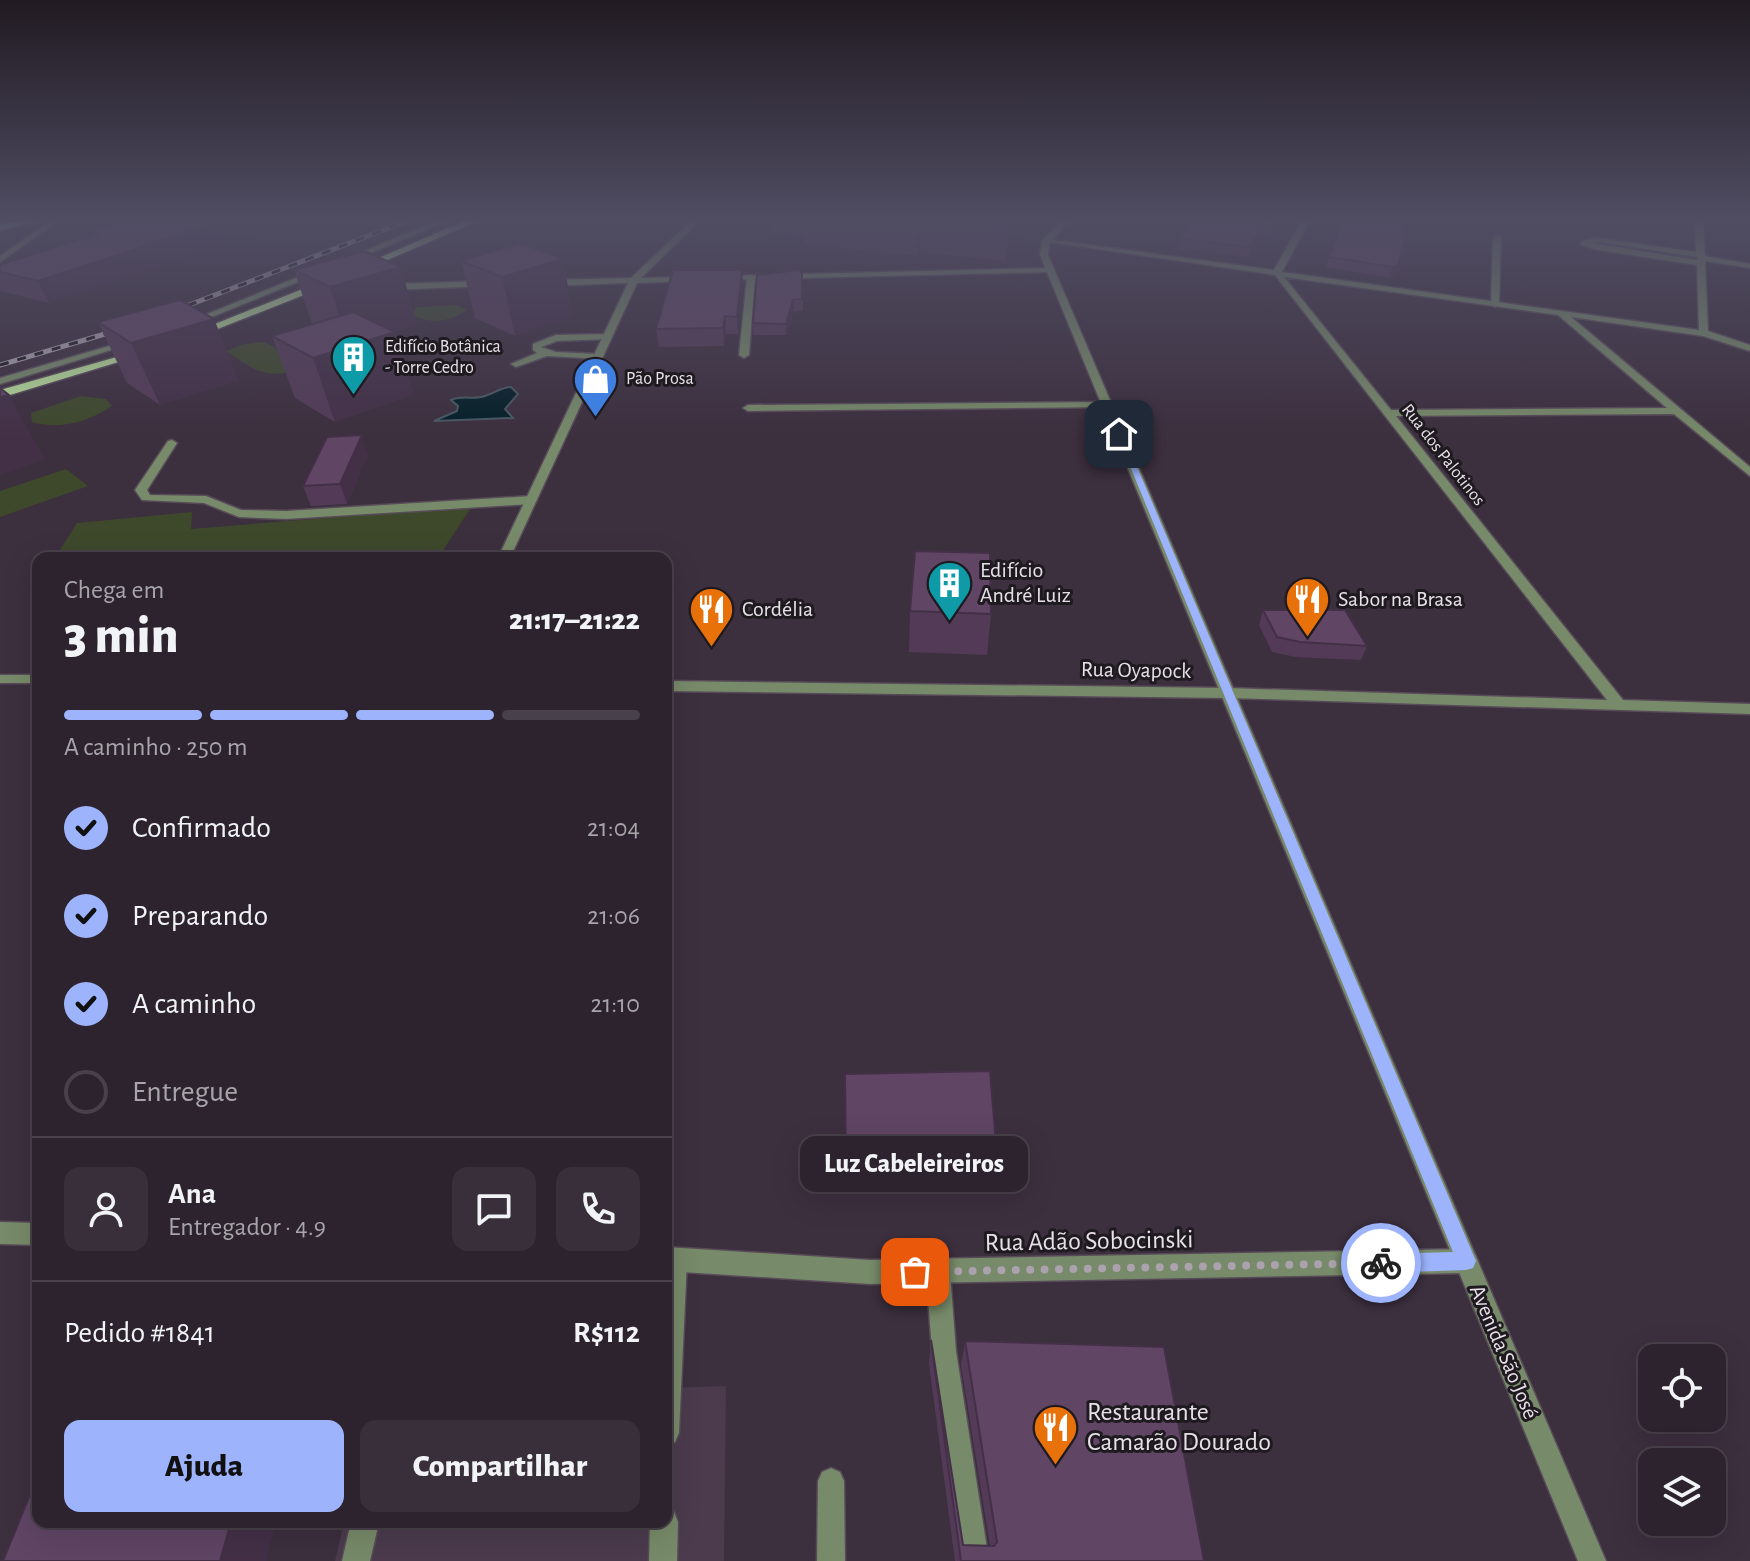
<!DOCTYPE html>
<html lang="pt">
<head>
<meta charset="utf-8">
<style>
	body { margin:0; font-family:"Alegreya Sans",sans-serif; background:#392f3a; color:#f1f3f6; height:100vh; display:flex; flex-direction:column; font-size:30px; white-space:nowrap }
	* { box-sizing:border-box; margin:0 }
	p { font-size:26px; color:#a7a4aa }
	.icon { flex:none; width:44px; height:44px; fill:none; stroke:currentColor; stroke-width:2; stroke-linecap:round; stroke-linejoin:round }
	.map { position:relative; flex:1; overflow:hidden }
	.details { position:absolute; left:32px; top:552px; width:640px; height:976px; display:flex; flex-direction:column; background:#2d232e; border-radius:16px; box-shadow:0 8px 32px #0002,0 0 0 2px #48404a }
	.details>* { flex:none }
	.buttons { position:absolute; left:1638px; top:1344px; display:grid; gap:16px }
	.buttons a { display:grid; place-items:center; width:88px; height:88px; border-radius:16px; background:#2d232e; box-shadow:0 8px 32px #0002,0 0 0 2px #48404a; font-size:40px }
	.pin { position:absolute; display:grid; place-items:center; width:68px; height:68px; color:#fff; margin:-34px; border-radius:16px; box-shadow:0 4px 12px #0006 }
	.courier { position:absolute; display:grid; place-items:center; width:80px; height:80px; margin:-40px; border:6px solid #9db4fd; border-radius:50%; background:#fff; color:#222; box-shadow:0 2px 10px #0007 }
	.bubble { position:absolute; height:56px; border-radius:16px; background:#2d232e; box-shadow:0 8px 32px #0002,0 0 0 2px #48404a; font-size:26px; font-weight:800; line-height:56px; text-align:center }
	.overview em { font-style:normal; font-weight:800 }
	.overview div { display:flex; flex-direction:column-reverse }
	.overview { display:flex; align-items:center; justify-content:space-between; height:136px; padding:0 32px }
	h1 { font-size:52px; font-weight:800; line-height:60px }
	.bar { display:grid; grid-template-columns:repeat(4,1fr); gap:12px 8px; align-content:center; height:96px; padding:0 32px }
	.bar i { height:10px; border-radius:6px; background:#48404a }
	.bar .on { background:#9db4fd }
	.bar p { grid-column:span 4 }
	.line { display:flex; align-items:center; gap:20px; padding:0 32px; border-top:2px solid #48404a }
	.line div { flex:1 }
	.round { display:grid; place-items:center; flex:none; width:84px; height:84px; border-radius:16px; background:#392f3a }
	ol { padding:0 32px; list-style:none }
	li { display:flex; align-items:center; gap:24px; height:88px }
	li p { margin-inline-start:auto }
	li .icon { padding:8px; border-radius:50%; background:#9db4fd; color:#111; stroke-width:4 }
	li:last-child { color:#a7a4aa }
	li i { width:44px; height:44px; border:4px solid #48404a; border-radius:50% }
	.action { display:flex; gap:16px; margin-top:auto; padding:16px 32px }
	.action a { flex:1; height:92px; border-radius:16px; background:#9db4fd; color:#111; font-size:32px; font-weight:800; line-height:92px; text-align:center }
	.action a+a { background:#392f3a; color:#f1f3f6 }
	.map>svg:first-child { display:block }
</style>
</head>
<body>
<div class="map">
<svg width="1750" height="1561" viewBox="0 0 1750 1561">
	<rect width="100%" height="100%" fill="#3c2f3e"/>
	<!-- built -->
	<path fill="#4b3b4d" d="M 726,1386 L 724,1561 L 335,1561 L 344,1522 L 666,1522 L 666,1388 Z"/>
	<!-- green -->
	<path fill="#3e492c" d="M 457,305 L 467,310 C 451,321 429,326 412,314 L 417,307 Z
		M 264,342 L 292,356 L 289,372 C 263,379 247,365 226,351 L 245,344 Z
		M 81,396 L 106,399 L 112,406 C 88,422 60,430 32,422 L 31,413 Z
		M 66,469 L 88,486 L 0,517 L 0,491 Z
		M 472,506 L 438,558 L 55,558 L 77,523 L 192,512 L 191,529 Z"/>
	<!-- water -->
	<path fill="#031e27" stroke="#485861" stroke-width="2" d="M 511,387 L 518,394 L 505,409 L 513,418 L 434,421 L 457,411 L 458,406 L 451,400 C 463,395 474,400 485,396 C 495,393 500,388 511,387 Z"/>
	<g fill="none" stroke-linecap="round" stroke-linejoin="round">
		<defs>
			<path id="service" d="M 439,220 L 450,220 L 352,261 L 345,259 Z
				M 1497,236 L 1501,238 L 1499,304 L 1495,307 L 1491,304 L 1493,238 Z
				M 313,271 L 320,273 L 192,325 L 185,323 Z
				M 751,275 L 755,277 L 749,355 L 744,358 L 739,355 L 747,277 Z
				M 607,334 L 612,337 L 610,339 L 557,341 L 541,347 L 556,352 L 599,354 L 602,355 L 602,359 L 547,356 L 516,367 L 511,364 L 537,353 L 533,350 L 533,344 L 556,335 Z
				M 126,341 L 134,343 L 0,384 L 0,378 Z
				M 172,440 L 177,443 L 147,490 L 150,495 L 206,496 L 241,510 L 286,511 L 531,496 L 537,500 L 531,504 L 286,519 L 239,517 L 204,503 L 142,500 L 135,490 L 168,441 Z
				M 675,1248 L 683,1252 L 687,1260 L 679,1433 L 675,1442 L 666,1446 L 666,1254 Z
				M 938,1260 L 946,1264 L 950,1272 L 956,1351 L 989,1561 L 961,1561 L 932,1351 L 926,1272 L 930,1264 Z
				M 831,1468 L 840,1472 L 844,1481 L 845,1561 L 817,1561 L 818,1481 L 822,1472 Z
				M 666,1509 L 674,1512 L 678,1522 L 677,1561 L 649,1561 L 650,1522 L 666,1522 Z
				M 351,1522 L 379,1522 L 370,1561 L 342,1561 Z"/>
			<path id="minor" d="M 51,220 L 60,220 L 0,262 L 0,256 Z
				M 692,220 L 700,220 L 641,278 L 692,277 L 696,279 L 692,281 L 637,283 L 510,558 L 498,558 L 628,283 L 547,286 L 543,283 L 547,280 L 631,278 Z
				M 1302,220 L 1310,220 L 1282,272 L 1699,330 L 1697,265 L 1598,250 L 1581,245 L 1581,241 L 1597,238 L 1696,252 L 1695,220 L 1703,220 L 1705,256 L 1750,264 L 1750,268 L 1705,261 L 1708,331 L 1750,345 L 1750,351 L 1703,336 L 1571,317 L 1750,467 L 1750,476 L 1674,414 L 1396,416 L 1623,700 L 1750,704 L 1750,714 L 1228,698 L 666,691 L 666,681 L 1228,688 L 1607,700 L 1275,275 L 1042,241 L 1046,239 L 1274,270 ZM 1597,242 L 1697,257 L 1697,260 L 1592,243 ZM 1284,277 L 1558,315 L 1667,408 L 1391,410 Z
				M 1050,268 L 1053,272 L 723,280 L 719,278 L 723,276 Z
				M 488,281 L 491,282 L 491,286 L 388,290 L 384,287 L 388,284 Z
				M 1106,402 L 1111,405 L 1110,407 L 748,411 L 743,408 L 748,405 Z
				M 0,675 L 38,675 L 38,683 L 0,683 Z
				M 0,1222 L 38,1223 L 38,1245 L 0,1244 Z
				M 666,1247 L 870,1260 L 1466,1249 L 1474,1253 L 1478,1261 L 1474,1269 L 1466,1273 L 870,1284 L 666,1271 Z"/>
			<path id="tertiary" d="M 1062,220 L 1070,220 L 1050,242 L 1048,255 L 1606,1561 L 1578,1561 L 1040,255 L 1042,241 Z"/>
			<path id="primary" d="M 24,220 L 46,220 L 0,230 L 0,224 Z
				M 467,220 L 480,220 L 362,271 L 353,269 Z
				M 325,280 L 330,283 L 329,285 L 195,338 L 185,336 Z
				M 138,351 L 148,353 L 0,398 L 0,390 Z"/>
		</defs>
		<!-- service casing -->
		<use href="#service" stroke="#584b59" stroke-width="3"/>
		<!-- minor casing -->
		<use href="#minor" stroke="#584b59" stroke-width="3"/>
		<!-- tertiary casing -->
		<use href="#tertiary" stroke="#584b59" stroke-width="3"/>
		<!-- primary casing -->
		<use href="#primary" stroke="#584b59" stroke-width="3"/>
		<!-- service -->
		<use href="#service" fill="#778a69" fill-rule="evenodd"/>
		<!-- minor -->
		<use href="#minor" fill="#778a69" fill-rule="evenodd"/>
		<!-- tertiary -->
		<use href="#tertiary" fill="#778a69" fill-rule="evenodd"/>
		<!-- primary -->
		<use href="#primary" fill="#b8e09a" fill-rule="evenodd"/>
		<defs>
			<path id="rail" d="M 171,312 L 409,220
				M 0,365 L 125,328"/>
		</defs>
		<!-- rail casing -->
		<use href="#rail" stroke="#a9a0ab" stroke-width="5"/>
		<!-- rail -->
		<use href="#rail" stroke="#1f1a20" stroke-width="3" stroke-dasharray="9" stroke-linecap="butt"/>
	</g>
	<!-- wall -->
	<path fill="#533b57" d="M 758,220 L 1020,220 L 1018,240 L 1006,261 L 920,252 L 917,256 L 805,244 L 805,236 L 771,234 L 771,221 Z
		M 1159,220 L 1279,220 L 1271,236 L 1261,235 L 1249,257 L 1178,248 L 1180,239 L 1190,224 Z
		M 1400,224 L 1401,235 L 1395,276 L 1389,278 L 1326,267 L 1329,257 Z
		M 90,232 L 252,233 L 49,303 L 0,291 L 0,265 L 92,236 Z
		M 563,259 L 573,316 L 515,336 L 475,318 L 461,261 Z
		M 294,270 L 417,325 L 394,332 L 413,394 L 335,422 L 295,398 L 272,336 L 312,324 Z
		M 802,274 L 803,311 L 794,311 L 786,335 L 754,335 L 753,323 Z
		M 743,286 L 738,334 L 726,334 L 724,346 L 659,347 L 656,329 Z
		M 214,319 L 238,380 L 160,405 L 127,383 L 98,322 Z
		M 368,455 L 347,504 L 311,506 L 303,486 Z
		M 1263,610 L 1367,646 L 1361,660 L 1295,657 L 1272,652 L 1259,625 Z
		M 910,611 L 991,614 L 987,655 L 909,652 Z
		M 998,1168 L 995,1183 L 847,1186 L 846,1172 Z
		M 931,1340 L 963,1545 L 990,1546 L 961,1365 L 965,1341 L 1204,1561 L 955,1561 L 929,1364 Z"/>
	<!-- shaded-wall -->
	<path fill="#433047" d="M 223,220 L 248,220 L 252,233 L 49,303 L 38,281 Z
		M 919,220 L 921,220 L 920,252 L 917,256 L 918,222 Z
		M 1012,220 L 1020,220 L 1018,240 L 1006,261 L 1008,227 Z
		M 1277,220 L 1279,220 L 1271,236 L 1274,226 Z
		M 1263,225 L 1261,235 L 1249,257 L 1251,247 Z
		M 563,259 L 573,316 L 515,336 L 502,277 Z
		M 1398,266 L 1395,276 L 1389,278 L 1392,267 Z
		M 401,267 L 417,325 L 349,346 L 330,287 Z
		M 742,270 L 743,286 L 738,334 L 737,317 Z
		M 793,300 L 794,311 L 786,335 L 786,324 Z
		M 725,316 L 726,334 L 724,346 L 723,328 Z
		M 214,319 L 238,380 L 160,405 L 131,343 Z
		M 395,332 L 413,394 L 335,422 L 313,358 Z
		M 9,395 L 45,460 L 0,475 L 0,397 Z
		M 362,435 L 368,455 L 347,504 L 340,484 Z
		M 231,1522 L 276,1522 L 266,1561 L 220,1561 Z"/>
	<!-- building -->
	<path fill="#604565" stroke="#433047" stroke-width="2" d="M 126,220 L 223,220 L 38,281 L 0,272 L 0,265 L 99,233 L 90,232 Z
		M 898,220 L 919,220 L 918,222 Z
		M 938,220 L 1012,220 L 1008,227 Z
		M 1192,220 L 1277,220 L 1274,226 L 1263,225 L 1251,247 L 1180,239 Z
		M 1343,220 L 1401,220 L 1400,224 L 1404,225 L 1401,235 L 1405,236 L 1398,266 L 1392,267 L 1329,257 Z
		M 522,243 L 563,259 L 502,277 L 461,261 Z
		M 364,251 L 401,267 L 330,287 L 294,270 Z
		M 673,270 L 742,270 L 737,317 L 725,316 L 723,328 L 656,329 Z
		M 798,270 L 802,274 L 802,299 L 793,300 L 786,324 L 753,323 L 757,275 Z
		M 180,300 L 214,319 L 131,343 L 98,322 Z
		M 353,312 L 395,332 L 313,358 L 272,336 Z
		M 0,388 L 9,395 L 0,397 Z
		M 362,435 L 340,484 L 303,486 L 327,437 Z
		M 915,551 L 990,553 L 991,614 L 910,611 Z
		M 1263,610 L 1345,610 L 1367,646 L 1300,642 L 1277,637 Z
		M 990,1071 L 998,1168 L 846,1172 L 845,1074 Z
		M 931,1340 L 963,1545 L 994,1546 L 997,1542 L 965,1341 L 1164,1347 L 1204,1561 L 961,1561 Z
		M 38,1475 L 38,1522 L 231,1522 L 220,1561 L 3,1561 Z"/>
	<!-- sky -->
	<linearGradient id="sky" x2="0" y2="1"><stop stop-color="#211a22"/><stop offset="0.5" stop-color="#504d63"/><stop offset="1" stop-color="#504d63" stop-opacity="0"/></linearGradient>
	<rect width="1750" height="439" fill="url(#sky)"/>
	<!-- route -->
	<path fill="#9db4fd" d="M 1116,432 L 1123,434 L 1473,1254 L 1476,1261 L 1473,1268 L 1466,1270 L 1381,1273 L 1374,1270 L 1371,1263 L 1374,1256 L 1381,1254 L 1453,1252 Z"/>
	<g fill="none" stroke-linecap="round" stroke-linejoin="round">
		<!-- done -->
		<path stroke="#aca2ad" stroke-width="8" stroke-dasharray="0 14.4" d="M 915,1272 L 1381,1263"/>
	</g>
	<!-- icons -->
	<defs>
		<symbol id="building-pin" viewBox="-11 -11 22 30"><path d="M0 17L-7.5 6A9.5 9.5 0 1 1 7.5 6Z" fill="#0f9aa8" stroke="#1f1a20"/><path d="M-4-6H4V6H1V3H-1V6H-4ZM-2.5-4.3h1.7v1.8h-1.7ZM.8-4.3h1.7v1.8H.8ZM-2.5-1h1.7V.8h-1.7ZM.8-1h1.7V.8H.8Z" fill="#fff"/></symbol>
		<symbol id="shop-pin" viewBox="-11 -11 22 30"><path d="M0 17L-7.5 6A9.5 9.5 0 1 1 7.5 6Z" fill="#3f7fe0" stroke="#1f1a20"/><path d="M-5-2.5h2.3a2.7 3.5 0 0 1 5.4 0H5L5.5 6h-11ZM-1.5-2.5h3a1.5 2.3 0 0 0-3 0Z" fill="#fff"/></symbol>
		<symbol id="restaurant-pin" viewBox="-11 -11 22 30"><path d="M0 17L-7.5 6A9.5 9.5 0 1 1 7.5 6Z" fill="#e8710a" stroke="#1f1a20"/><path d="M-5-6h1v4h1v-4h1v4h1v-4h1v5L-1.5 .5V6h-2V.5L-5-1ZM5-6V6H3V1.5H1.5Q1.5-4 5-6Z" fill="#fff"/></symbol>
	</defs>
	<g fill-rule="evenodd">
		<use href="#building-pin" x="328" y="332" width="51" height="69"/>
		<use href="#shop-pin" x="570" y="354" width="51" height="69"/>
		<use href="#building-pin" x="924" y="558" width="51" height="69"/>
		<use href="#restaurant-pin" x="1282" y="574" width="51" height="69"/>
		<use href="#restaurant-pin" x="686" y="584" width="51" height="69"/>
		<use href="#restaurant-pin" x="1030" y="1402" width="51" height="69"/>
	</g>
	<g text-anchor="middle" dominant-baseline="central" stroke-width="6" stroke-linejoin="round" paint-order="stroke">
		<!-- far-poi labels -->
		<g font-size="18" fill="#e8e0e9" stroke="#1f1a20" text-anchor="start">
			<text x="385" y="347">Edifício Botânica<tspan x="385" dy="21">- Torre Cedro</tspan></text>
			<text x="626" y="379">Pão Prosa</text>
		</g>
		<!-- far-street labels -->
		<g font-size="18" fill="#e8e0e9" stroke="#1f1a20">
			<text transform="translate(1443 455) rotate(52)">Rua dos Palotinos</text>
		</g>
		<!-- poi labels -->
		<g font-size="22" fill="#e8e0e9" stroke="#1f1a20" text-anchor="start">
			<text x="980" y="570">Edifício<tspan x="980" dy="25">André Luiz</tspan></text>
			<text x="1338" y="599">Sabor na Brasa</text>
			<text x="742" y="609">Cordélia</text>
		</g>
		<!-- street labels -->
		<g font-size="22" fill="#e8e0e9" stroke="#1f1a20">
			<text transform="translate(1136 670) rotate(1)">Rua Oyapock</text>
			<text transform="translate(1504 1352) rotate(67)">Avenida São José</text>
		</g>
		<!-- near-street labels -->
		<g font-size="26" fill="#e8e0e9" stroke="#1f1a20">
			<text transform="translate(1089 1241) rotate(-1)">Rua Adão Sobocinski</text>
		</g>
		<!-- near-poi labels -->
		<g font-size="26" fill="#e8e0e9" stroke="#1f1a20" text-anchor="start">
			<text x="1087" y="1412">Restaurante<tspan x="1087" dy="30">Camarão Dourado</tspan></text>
		</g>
	</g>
</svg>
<div class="buttons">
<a><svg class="icon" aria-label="locate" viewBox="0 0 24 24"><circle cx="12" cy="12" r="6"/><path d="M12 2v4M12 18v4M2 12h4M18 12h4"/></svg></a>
<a><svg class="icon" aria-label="layers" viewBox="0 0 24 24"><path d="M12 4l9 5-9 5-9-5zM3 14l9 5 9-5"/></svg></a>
</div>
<div class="pin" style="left:915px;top:1272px;background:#ea580c"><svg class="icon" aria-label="bag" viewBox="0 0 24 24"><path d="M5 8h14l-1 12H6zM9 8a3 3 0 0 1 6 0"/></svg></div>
<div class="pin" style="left:1119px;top:434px;background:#1f2937"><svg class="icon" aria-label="home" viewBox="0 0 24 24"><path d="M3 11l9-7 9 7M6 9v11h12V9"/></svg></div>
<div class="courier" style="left:1381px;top:1263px"><svg class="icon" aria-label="bike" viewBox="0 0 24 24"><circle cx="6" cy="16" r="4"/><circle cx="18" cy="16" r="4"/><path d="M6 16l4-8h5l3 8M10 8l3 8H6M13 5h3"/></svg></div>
<div class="bubble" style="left:800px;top:1136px;width:228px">Luz Cabeleireiros</div>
<section class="details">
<div class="overview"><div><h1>3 min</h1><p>Chega em</p></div><em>21:17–21:22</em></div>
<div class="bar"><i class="on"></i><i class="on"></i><i class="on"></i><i></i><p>A caminho · 250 m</p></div>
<ol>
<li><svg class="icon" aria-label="check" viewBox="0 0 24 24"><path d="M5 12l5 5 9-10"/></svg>Confirmado<p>21:04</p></li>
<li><svg class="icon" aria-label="check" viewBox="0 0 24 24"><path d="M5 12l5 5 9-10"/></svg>Preparando<p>21:06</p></li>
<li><svg class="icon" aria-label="check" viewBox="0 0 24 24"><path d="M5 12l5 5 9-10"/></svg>A caminho<p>21:10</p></li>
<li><i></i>Entregue</li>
</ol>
<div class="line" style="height:144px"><a class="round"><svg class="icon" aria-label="person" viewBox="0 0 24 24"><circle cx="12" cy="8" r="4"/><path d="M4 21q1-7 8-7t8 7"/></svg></a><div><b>Ana</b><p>Entregador · 4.9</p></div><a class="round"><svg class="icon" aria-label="chat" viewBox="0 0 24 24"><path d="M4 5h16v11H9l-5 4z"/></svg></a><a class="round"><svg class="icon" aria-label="phone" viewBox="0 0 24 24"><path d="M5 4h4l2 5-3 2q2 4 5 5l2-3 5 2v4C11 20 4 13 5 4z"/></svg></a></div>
<div class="line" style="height:104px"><div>Pedido #1841</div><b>R$112</b></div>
<div class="action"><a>Ajuda</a><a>Compartilhar</a></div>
</section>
</div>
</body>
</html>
